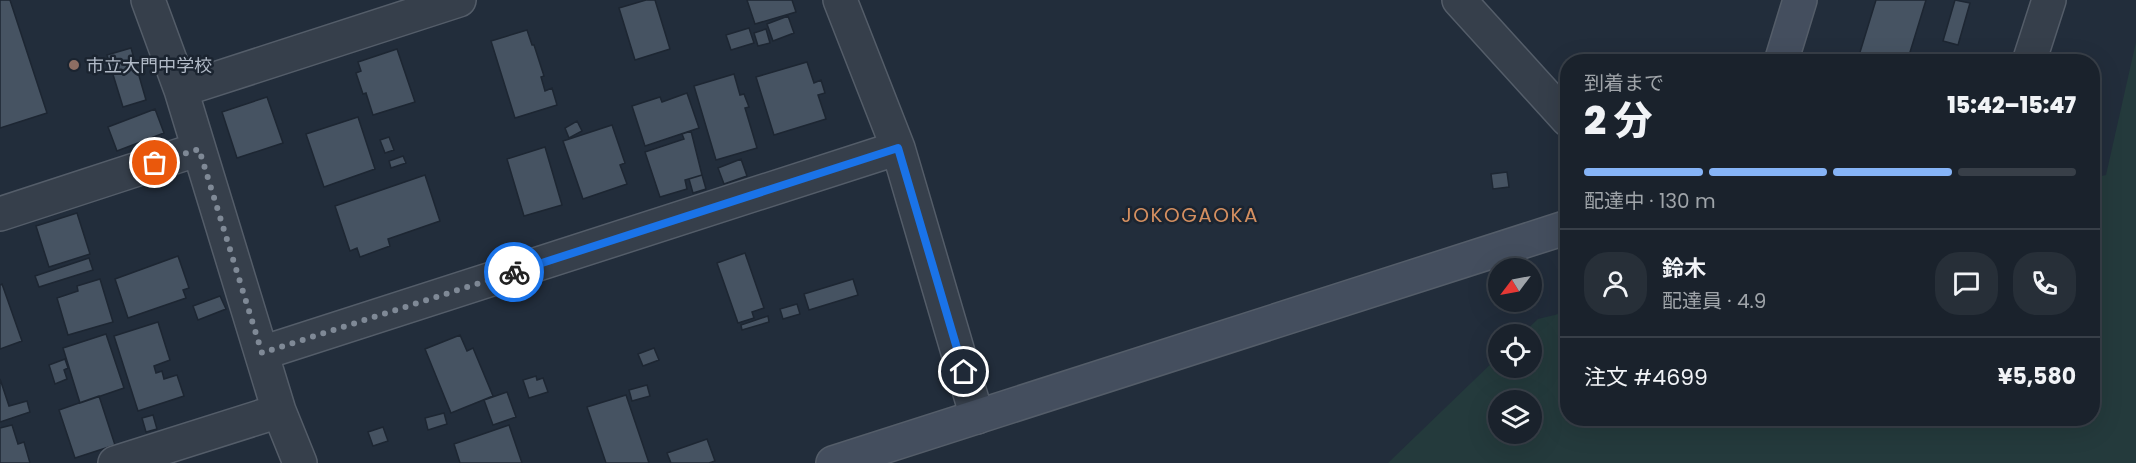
<!DOCTYPE html>
<html lang="ja">
<head>
<meta charset="utf-8">
<style>
	body { margin:0; font-family:Poppins,"Noto Sans JP",sans-serif; background:#272f38; color:#f1f3f6; height:100vh; display:flex; flex-direction:column; font-size:22px; white-space:nowrap }
	* { box-sizing:border-box; margin:0 }
	p { font-size:20px; color:#9fa4a9 }
	.icon { flex:none; width:33px; height:33px; fill:none; stroke:currentColor; stroke-width:2; stroke-linecap:round; stroke-linejoin:round }
	.map { position:relative; flex:1; overflow:hidden }
	.drawer { position:absolute; left:1560px; top:54px; width:540px; height:372px; display:flex; flex-direction:column; background:#1a222c; border-radius:24px; box-shadow:0 6px 24px #0002,0 0 0 2px #383f48 }
	.drawer>* { flex:none }
	.needle { width:39px; rotate:238deg }
	.controls { position:absolute; left:1488px; top:258px; display:grid; gap:12px }
	.controls a { display:grid; place-items:center; width:54px; height:54px; border-radius:50%; background:#1a222c; box-shadow:0 6px 24px #0002,0 0 0 2px #383f48; font-size:30px }
	.pin { position:absolute; display:grid; place-items:center; width:51px; height:51px; color:#fff; margin:-26px; border:3px solid #fff; border-radius:50%; box-shadow:0 2px 6px #0007 }
	.courier { position:absolute; display:grid; place-items:center; width:60px; height:60px; margin:-30px; border:4px solid #1a73e8; border-radius:50%; background:#fff; color:#222; box-shadow:0 2px 8px #0007 }
	.summary em { font-style:normal; font-weight:800 }
	.summary div { display:flex; flex-direction:column-reverse }
	.summary { display:flex; align-items:center; justify-content:space-between; height:102px; padding:0 24px }
	h1 { font-size:39px; font-weight:800; line-height:45px }
	.bar { display:grid; grid-template-columns:repeat(4,1fr); gap:9px 6px; align-content:center; height:72px; padding:0 24px }
	.bar i { height:8px; border-radius:4px; background:#383f48 }
	.bar .selected { background:#86b4f7 }
	.bar p { grid-column:span 4 }
	.line { display:flex; align-items:center; gap:15px; padding:0 24px; border-top:2px solid #383f48 }
	.line div { flex:1 }
	.round { display:grid; place-items:center; flex:none; width:63px; height:63px; border-radius:24px; background:#272f38 }
	.map>svg:first-child { display:block }
</style>
</head>
<body>
<div class="map">
<svg width="2136" height="463" viewBox="0 0 2136 463">
	<rect width="100%" height="100%" fill="#222d3b"/>
	<!-- green -->
	<path fill="#243a3c" fill-rule="evenodd" d="M 2136,42 L 2136,463 L 1388,463 L 1498,357 L 1498,368 L 1532,368 L 1532,334 L 1522,334 L 1538,319 L 1567,312 L 1568,418 L 2092,418 L 2093,178 L 2106,175 ZM 1498,400 L 1532,400 L 1532,434 L 1498,434 Z"/>
	<!-- building -->
	<path fill="#465362" stroke="#1d2632" stroke-width="1.5" d="M 0,0 L 10,0 L 47,113 L 0,128 Z
		M 646,0 L 655,0 L 670,49 L 635,60 L 619,8 Z
		M 747,0 L 792,0 L 796,12 L 755,24 Z
		M 1876,0 L 1926,0 L 1907,62 L 1857,62 Z
		M 1955,0 L 1970,3 L 1958,45 L 1943,41 Z
		M 788,16 L 794,33 L 773,41 L 767,24 Z
		M 749,28 L 754,43 L 731,50 L 726,35 Z
		M 766,29 L 770,43 L 758,46 L 754,33 Z
		M 527,30 L 532,45 L 534,45 L 544,76 L 541,77 L 545,91 L 552,88 L 557,105 L 515,118 L 491,41 Z
		M 131,48 L 146,100 L 123,107 L 107,55 Z
		M 397,49 L 415,102 L 373,115 L 366,93 L 363,94 L 356,73 L 361,71 L 358,62 Z
		M 807,62 L 814,83 L 821,80 L 825,93 L 818,95 L 826,119 L 774,135 L 756,77 Z
		M 734,74 L 740,95 L 744,94 L 749,107 L 745,108 L 757,148 L 716,160 L 694,86 Z
		M 687,93 L 699,128 L 645,146 L 632,106 L 660,97 L 662,102 Z
		M 267,97 L 283,143 L 237,158 L 222,112 Z
		M 155,109 L 164,133 L 117,151 L 108,127 Z
		M 358,117 L 375,169 L 324,187 L 306,134 Z
		M 577,121 L 582,131 L 569,138 L 565,128 Z
		M 612,125 L 625,163 L 620,165 L 627,184 L 583,199 L 563,141 Z
		M 691,131 L 702,175 L 685,180 L 687,189 L 660,197 L 645,152 L 684,139 L 682,134 Z
		M 389,137 L 394,150 L 385,153 L 380,140 Z
		M 545,147 L 562,205 L 524,216 L 507,159 Z
		M 403,156 L 406,163 L 391,168 L 389,161 Z
		M 741,159 L 747,176 L 724,184 L 718,168 Z
		M 1507,172 L 1509,187 L 1493,189 L 1491,174 Z
		M 425,175 L 440,221 L 388,239 L 390,246 L 360,257 L 357,248 L 350,251 L 335,206 Z
		M 702,175 L 706,189 L 693,193 L 689,179 Z
		M 77,213 L 90,254 L 49,267 L 36,226 Z
		M 745,253 L 764,308 L 752,312 L 754,318 L 738,323 L 717,263 Z
		M 178,256 L 189,288 L 183,290 L 186,298 L 128,318 L 115,279 Z
		M 89,258 L 93,270 L 39,287 L 35,276 Z
		M 100,279 L 113,322 L 68,335 L 57,298 L 78,291 L 77,286 Z
		M 853,279 L 858,295 L 809,310 L 804,294 Z
		M 2,284 L 22,341 L 0,349 L 0,285 Z
		M 220,296 L 226,309 L 198,320 L 193,306 Z
		M 797,304 L 800,314 L 783,319 L 780,309 Z
		M 768,316 L 769,322 L 742,330 L 741,325 Z
		M 158,322 L 170,360 L 154,366 L 156,373 L 162,371 L 164,379 L 177,375 L 184,396 L 138,411 L 114,336 Z
		M 106,334 L 124,388 L 80,403 L 63,348 Z
		M 460,335 L 467,351 L 473,348 L 493,396 L 451,413 L 425,349 Z
		M 654,348 L 659,360 L 643,366 L 638,354 Z
		M 65,359 L 68,368 L 64,370 L 67,379 L 55,384 L 49,365 Z
		M 536,376 L 537,380 L 543,378 L 548,392 L 529,398 L 523,380 Z
		M 0,379 L 9,406 L 27,401 L 30,412 L 0,422 Z
		M 647,385 L 650,396 L 632,401 L 629,390 Z
		M 507,392 L 516,417 L 493,425 L 484,400 Z
		M 626,395 L 649,463 L 606,463 L 587,407 Z
		M 99,396 L 115,445 L 75,458 L 59,410 Z
		M 444,413 L 447,424 L 428,430 L 425,418 Z
		M 153,415 L 157,429 L 146,432 L 142,418 Z
		M 12,425 L 18,444 L 24,442 L 30,463 L 0,463 L 0,428 Z
		M 509,425 L 522,463 L 460,463 L 454,444 Z
		M 383,427 L 388,441 L 373,446 L 368,432 Z
		M 707,439 L 715,461 L 709,463 L 671,463 L 667,453 Z"/>
	<g fill="none" stroke-linecap="round" stroke-linejoin="round">
		<defs>
			<path id="street" d="M 148,0 L 181,90 L 279,411 L 300,463
				M 840,0 L 898,148 L 977,417
				M 1459,0 L 1568,120
				M 2029,62 L 2049,0
				M 181,90 L 459,0
				M 0,214 L 199,149
				M 262,353 L 898,148
				M 115,463 L 279,411"/>
			<path id="secondary" d="M 1781,62 L 1800,0
				M 833,463 L 1568,227"/>
		</defs>
		<!-- street casing -->
		<use href="#street" stroke="#545d69" stroke-width="36"/>
		<!-- secondary casing -->
		<use href="#secondary" stroke="#545d69" stroke-width="36"/>
		<!-- street -->
		<use href="#street" stroke="#363f4b" stroke-width="33"/>
		<!-- secondary -->
		<use href="#secondary" stroke="#444e5e" stroke-width="33"/>
	</g>
	<g fill="none" stroke-linecap="round" stroke-linejoin="round">
		<!-- done -->
		<path stroke="#7f8996" stroke-width="6" stroke-dasharray="0 10.8" d="M 155,163 L 199,149 L 262,353 L 514,272"/>
		<!-- route -->
		<path stroke="#1a73e8" stroke-width="8" d="M 514,272 L 898,148 L 964,372"/>
	</g>
	<!-- markers -->
	<circle fill="#8d6e63" stroke="#1b2430" stroke-width="2" cx="74" cy="65" r="6"/>
	<g text-anchor="middle" dominant-baseline="central" stroke-width="5" stroke-linejoin="round" paint-order="stroke">
		<!-- poi labels -->
		<g font-size="18" fill="#b1bac7" stroke="#1b2430" text-anchor="start">
			<text x="86" y="65">市立大門中学校</text>
		</g>
		<!-- neighbourhood labels -->
		<g font-size="20" letter-spacing="1.5" fill="#d48f60" stroke="#1b2430">
			<text x="1190" y="215">JOKOGAOKA</text>
		</g>
	</g>
</svg>
<div class="controls">
<a><svg class="needle" viewBox="-14 -14 28 28"><path d="M0-13l5 13h-10z" fill="#e53935"/><path d="M0 13l5-13h-10z" fill="#9fa4a9"/></svg></a>
<a><svg class="icon" aria-label="locate" viewBox="0 0 24 24"><circle cx="12" cy="12" r="6"/><path d="M12 2v4M12 18v4M2 12h4M18 12h4"/></svg></a>
<a><svg class="icon" aria-label="layers" viewBox="0 0 24 24"><path d="M12 4l9 5-9 5-9-5zM3 14l9 5 9-5"/></svg></a>
</div>
<div class="pin" style="left:155px;top:163px;background:#ea580c"><svg class="icon" aria-label="bag" viewBox="0 0 24 24"><path d="M5 8h14l-1 12H6zM9 8a3 3 0 0 1 6 0"/></svg></div>
<div class="pin" style="left:964px;top:372px;background:#1f2937"><svg class="icon" aria-label="home" viewBox="0 0 24 24"><path d="M3 11l9-7 9 7M6 9v11h12V9"/></svg></div>
<div class="courier" style="left:514px;top:272px"><svg class="icon" aria-label="bike" viewBox="0 0 24 24"><circle cx="6" cy="16" r="4"/><circle cx="18" cy="16" r="4"/><path d="M6 16l4-8h5l3 8M10 8l3 8H6M13 5h3"/></svg></div>
<section class="drawer">
<div class="summary"><div><h1>2 分</h1><p>到着まで</p></div><em>15:42–15:47</em></div>
<div class="bar"><i class="selected"></i><i class="selected"></i><i class="selected"></i><i></i><p>配達中 · 130 m</p></div>
<div class="line" style="height:108px"><a class="round"><svg class="icon" aria-label="person" viewBox="0 0 24 24"><circle cx="12" cy="8" r="4"/><path d="M4 21q1-7 8-7t8 7"/></svg></a><div><b>鈴木</b><p>配達員 · 4.9</p></div><a class="round"><svg class="icon" aria-label="chat" viewBox="0 0 24 24"><path d="M4 5h16v11H9l-5 4z"/></svg></a><a class="round"><svg class="icon" aria-label="phone" viewBox="0 0 24 24"><path d="M5 4h4l2 5-3 2q2 4 5 5l2-3 5 2v4C11 20 4 13 5 4z"/></svg></a></div>
<div class="line" style="height:78px"><div>注文 #4699</div><b>¥5,580</b></div>
</section>
</div>
</body>
</html>
